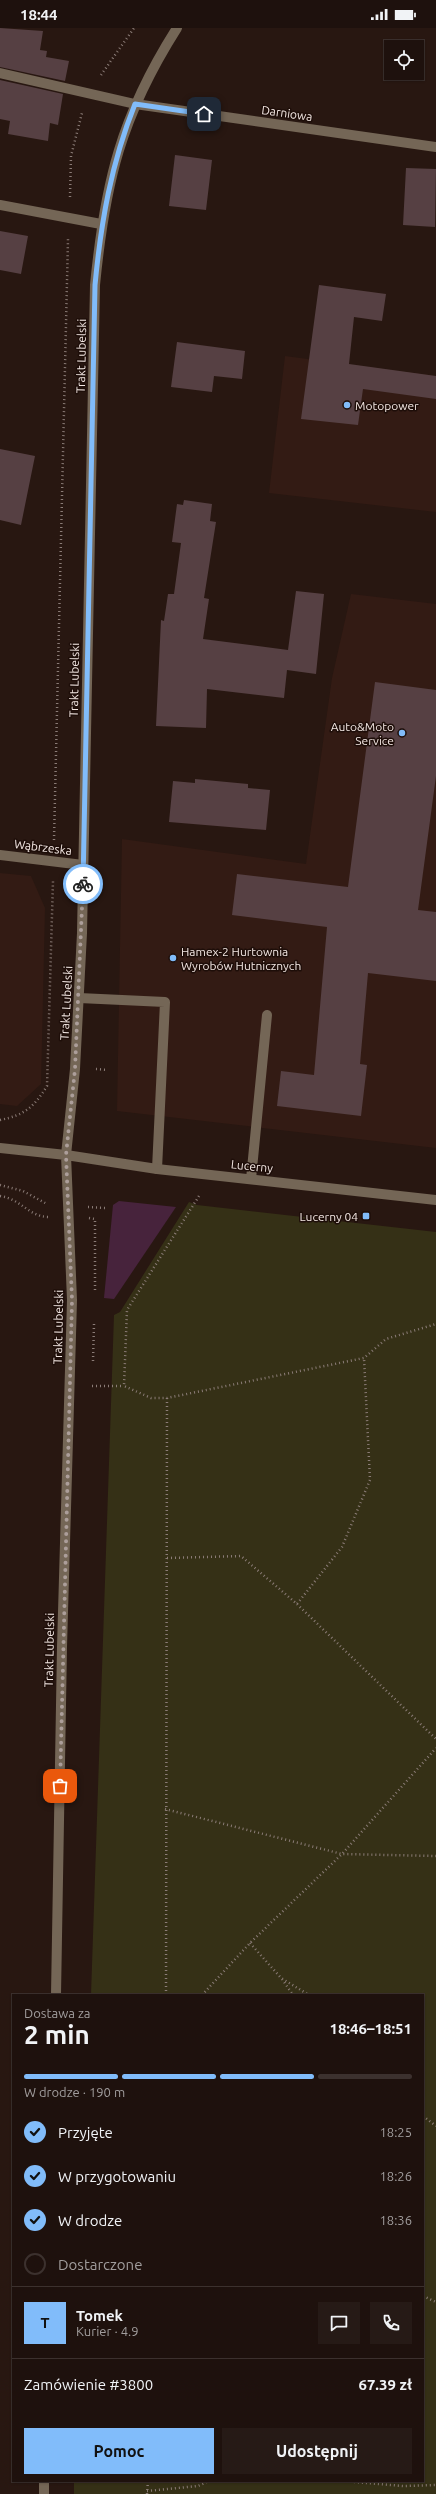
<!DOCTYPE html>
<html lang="pl">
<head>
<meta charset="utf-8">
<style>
	body { margin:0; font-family:Ubuntu,sans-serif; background:#261a16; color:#f1f3f6; height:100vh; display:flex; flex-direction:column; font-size:15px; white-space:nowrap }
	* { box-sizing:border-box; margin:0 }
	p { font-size:13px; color:#a19d9d }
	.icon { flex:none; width:22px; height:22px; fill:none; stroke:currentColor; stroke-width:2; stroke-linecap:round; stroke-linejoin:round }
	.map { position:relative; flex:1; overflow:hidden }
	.side { position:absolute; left:12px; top:1966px; width:412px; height:488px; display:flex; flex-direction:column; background:#1e110d; border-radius:0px; box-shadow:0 1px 3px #0004,0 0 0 1px #3c312e }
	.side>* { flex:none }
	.buttons { position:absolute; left:384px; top:12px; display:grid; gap:8px }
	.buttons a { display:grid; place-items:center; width:40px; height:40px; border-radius:0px; background:#1e110d; box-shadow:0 1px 3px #0004,0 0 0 1px #3c312e; font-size:20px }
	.pin { position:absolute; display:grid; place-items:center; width:34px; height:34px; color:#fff; margin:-17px; border-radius:8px; box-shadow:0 2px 6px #0006 }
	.courier { position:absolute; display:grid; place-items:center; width:40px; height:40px; margin:-20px; border:3px solid #81bcfa; border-radius:50%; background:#fff; color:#222; box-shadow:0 1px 5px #0007 }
	.headline em { font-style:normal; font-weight:600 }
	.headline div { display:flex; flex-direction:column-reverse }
	.headline { display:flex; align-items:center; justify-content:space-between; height:68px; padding:0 12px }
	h1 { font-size:26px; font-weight:600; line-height:30px }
	.bar { display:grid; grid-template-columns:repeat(4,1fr); gap:6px 4px; align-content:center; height:48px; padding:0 12px }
	.bar i { height:5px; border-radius:3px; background:#3c312e }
	.bar .current { background:#81bcfa }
	.bar p { grid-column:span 4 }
	.line { display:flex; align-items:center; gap:10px; padding:0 12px; border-top:1px solid #3c312e }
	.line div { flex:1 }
	.round { display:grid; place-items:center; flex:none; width:42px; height:42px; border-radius:0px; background:#261a16 }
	ol { padding:0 12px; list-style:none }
	li { display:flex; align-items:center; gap:12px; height:44px }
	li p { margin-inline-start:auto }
	li .icon { padding:4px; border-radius:50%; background:#81bcfa; color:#111; stroke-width:4 }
	li:last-child { color:#a19d9d }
	li i { width:22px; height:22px; border:2px solid #3c312e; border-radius:50% }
	.button { display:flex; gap:8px; margin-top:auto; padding:8px 12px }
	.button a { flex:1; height:46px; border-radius:0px; background:#81bcfa; color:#111; font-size:16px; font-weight:600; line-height:46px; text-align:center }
	.button a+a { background:#261a16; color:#f1f3f6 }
	.status { display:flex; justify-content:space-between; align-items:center; height:28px; padding:0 20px; background:#1e110d; direction:ltr }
	.status svg { height:11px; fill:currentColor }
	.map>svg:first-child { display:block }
</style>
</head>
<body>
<div class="status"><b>18:44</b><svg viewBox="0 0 49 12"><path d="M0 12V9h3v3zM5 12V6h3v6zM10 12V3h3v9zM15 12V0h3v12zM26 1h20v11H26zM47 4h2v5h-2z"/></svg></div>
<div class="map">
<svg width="436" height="2466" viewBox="0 0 436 2466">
	<rect width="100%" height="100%" fill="#281711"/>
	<!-- built -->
	<path fill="#331b14" d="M 285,328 L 436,348 L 436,484 L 269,465 Z
		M 351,566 L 436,576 L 436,1120 L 117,1083 L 122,811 L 306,836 L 332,650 Z
		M 0,845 L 31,848 L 45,880 L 41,1056 L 17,1078 L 0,1076 Z"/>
	<!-- green -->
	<path fill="#353016" d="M 189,1174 L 197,1177 L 436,1204 L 436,2466 L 74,2466 L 74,2453 L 423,2453 L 423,1967 L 91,1967 L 114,1287 L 120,1284 Z"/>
	<!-- water -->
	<path fill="#47233c" d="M 119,1173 L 176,1179 L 114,1271 L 104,1270 L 113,1177 Z"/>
	<!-- building -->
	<path fill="#564043" d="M 0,0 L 43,3 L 40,22 L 47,23 L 46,29 L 69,33 L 65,53 L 0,39 Z
		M 0,52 L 63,66 L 58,97 L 50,95 L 48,113 L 8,106 L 10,93 L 0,91 Z
		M 175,127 L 212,132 L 206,182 L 169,178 Z
		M 406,140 L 436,141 L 435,199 L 403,197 Z
		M 0,203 L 28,208 L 21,246 L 0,242 Z
		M 319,257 L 386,266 L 382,293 L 354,289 L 349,336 L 436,348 L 436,371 L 363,361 L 358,397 L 301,391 Z
		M 177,314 L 245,323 L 242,351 L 214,348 L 212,364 L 171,359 Z
		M 0,421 L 35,428 L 21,497 L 0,492 Z
		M 184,472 L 212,476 L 210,493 L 216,494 L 204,570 L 209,571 L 203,611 L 288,622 L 296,563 L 324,566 L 316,646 L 287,642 L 284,670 L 207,661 L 206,700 L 156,698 L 161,592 L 164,593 L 168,566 L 174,566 L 181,515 L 172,514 L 177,476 L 183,477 Z
		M 375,654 L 436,662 L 436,748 L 418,882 L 436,884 L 436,953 L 368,945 L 360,1036 L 367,1037 L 361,1088 L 277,1078 L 281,1043 L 314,1047 L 327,899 L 232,887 L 237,846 L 348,859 Z
		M 195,751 L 248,756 L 248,760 L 270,762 L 266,802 L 169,794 L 173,753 L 195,755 Z"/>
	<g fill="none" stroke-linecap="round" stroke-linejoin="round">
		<!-- path -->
		<path stroke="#8b7c77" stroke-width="2.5" stroke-dasharray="1 3" stroke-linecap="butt" d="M 101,47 L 134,0
			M 70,169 L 71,128 L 82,85
			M 54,812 L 68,211
			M 96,1041 L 108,1042
			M 0,1092 C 25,1087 34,1079 47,1058 L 53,853
			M 0,1157 L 23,1163 L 47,1176
			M 0,1168 C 21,1171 28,1188 48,1189
			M 199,1168 L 127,1282 L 124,1358 L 151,1370 L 167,1370 L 364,1330 L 386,1311 L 436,1296
			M 88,1179 L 106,1180
			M 89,1190 L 95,1191 L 95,1265
			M 93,1333 L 94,1296
			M 92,1358 L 124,1358
			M 167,1530 L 241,1528 L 297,1576 L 342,1519 L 370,1452 L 364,1330
			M 297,1576 L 436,1711
			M 165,1781 L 342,1826 L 436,1828
			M 250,1915 L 281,1950 L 309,1967
			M 282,1951 L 293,1967
			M 166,1967 L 167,1370
			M 202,1967 L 250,1915 L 342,1826 L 436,1720
			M 423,2088 L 436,2098
			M 423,2268 L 436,2274
			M 342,2453 L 403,2458 L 436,2457
			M 147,2463 L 198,2458 L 209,2453
			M 147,2466 L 148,2453"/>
		<!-- service -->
		<path stroke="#746656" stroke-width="10" d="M 0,45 L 135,76
			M 0,177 L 101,196
			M 79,970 L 165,974 L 157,1141
			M 251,1151 L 267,987"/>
		<!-- minor -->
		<path stroke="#746656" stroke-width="10" d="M 135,76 L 436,119
			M 0,827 L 83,837"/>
		<!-- tertiary -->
		<path stroke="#746656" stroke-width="10" d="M 0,1120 L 66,1127 L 157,1141 L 436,1172
			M 56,1967 L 62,1619 L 72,1272 L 66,1127 L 75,1041 L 82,905 L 95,257 C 105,154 121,88 177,0
			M 44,2466 L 44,2453"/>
	</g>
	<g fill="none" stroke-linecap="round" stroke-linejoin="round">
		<!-- done -->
		<path stroke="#ac9e9a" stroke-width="4" stroke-dasharray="0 7.2" d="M 60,1758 L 72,1272 L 66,1127 L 75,1041 L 83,856"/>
		<!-- route -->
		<path stroke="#81bcfa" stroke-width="5" d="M 83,856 L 95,257 C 101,194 111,136 135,76 L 204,86"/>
	</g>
	<!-- markers -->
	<g fill="#81bcfa" stroke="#1e0e09" stroke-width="1.5">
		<circle cx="347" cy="377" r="4"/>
		<circle cx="402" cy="705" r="4"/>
		<circle cx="173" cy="930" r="4"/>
		<rect x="362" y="1184" width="8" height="8" rx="2"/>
	</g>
	<g text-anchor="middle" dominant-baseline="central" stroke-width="3" stroke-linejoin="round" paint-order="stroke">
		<!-- street labels -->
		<g font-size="12" fill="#f3e7e3" stroke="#1e0e09">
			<text transform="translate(287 85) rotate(8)">Darniowa</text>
			<text transform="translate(81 328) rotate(-89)">Trakt Lubelski</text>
			<text transform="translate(74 652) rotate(-89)">Trakt Lubelski</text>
			<text transform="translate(43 819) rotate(7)">Wąbrzeska</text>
			<text transform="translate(66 975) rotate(-87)">Trakt Lubelski</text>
			<text transform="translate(252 1138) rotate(6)">Lucerny</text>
			<text transform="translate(58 1299) rotate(-89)">Trakt Lubelski</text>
			<text transform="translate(49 1622) rotate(-89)">Trakt Lubelski</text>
		</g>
		<!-- poi labels -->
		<g font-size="12" fill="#f3e7e3" stroke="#1e0e09" text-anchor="start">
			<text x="355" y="377">Motopower</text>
			<text x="394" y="698" text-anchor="end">Auto&amp;Moto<tspan x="394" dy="14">Service</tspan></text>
			<text x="181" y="923">Hamex-2 Hurtownia<tspan x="181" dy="14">Wyrobów Hutnicznych</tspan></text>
			<text x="358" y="1188" text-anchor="end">Lucerny 04</text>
		</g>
	</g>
</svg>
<div class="buttons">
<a><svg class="icon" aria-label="locate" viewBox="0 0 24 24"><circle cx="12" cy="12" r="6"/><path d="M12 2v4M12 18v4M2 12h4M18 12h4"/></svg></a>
</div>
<div class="pin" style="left:60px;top:1758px;background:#ea580c"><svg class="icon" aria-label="bag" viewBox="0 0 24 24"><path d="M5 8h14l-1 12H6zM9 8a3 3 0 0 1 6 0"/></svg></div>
<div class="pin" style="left:204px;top:86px;background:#1f2937"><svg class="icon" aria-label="home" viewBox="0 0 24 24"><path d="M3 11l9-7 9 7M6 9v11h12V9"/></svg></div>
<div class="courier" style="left:83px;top:856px"><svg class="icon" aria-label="bike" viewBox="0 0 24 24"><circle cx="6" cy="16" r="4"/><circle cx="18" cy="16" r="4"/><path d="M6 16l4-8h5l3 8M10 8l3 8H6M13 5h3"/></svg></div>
<section class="side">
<div class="headline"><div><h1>2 min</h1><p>Dostawa za</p></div><em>18:46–18:51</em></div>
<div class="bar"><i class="current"></i><i class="current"></i><i class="current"></i><i></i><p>W drodze · 190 m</p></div>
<ol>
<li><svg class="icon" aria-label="check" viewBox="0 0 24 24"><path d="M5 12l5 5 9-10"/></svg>Przyjęte<p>18:25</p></li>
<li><svg class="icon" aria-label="check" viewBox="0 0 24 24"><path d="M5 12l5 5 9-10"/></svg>W przygotowaniu<p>18:26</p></li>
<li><svg class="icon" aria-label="check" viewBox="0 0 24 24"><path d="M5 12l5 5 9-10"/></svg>W drodze<p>18:36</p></li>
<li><i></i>Dostarczone</li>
</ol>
<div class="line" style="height:72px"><b class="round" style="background:#81bcfa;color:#111">T</b><div><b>Tomek</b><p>Kurier · 4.9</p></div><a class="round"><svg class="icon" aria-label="chat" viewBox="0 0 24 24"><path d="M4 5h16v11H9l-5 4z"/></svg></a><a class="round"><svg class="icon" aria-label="phone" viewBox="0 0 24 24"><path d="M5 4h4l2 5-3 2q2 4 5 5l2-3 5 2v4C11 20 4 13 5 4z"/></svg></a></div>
<div class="line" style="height:52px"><div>Zamówienie #3800</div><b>67.39 zł</b></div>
<div class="button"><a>Pomoc</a><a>Udostępnij</a></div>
</section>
</div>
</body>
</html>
